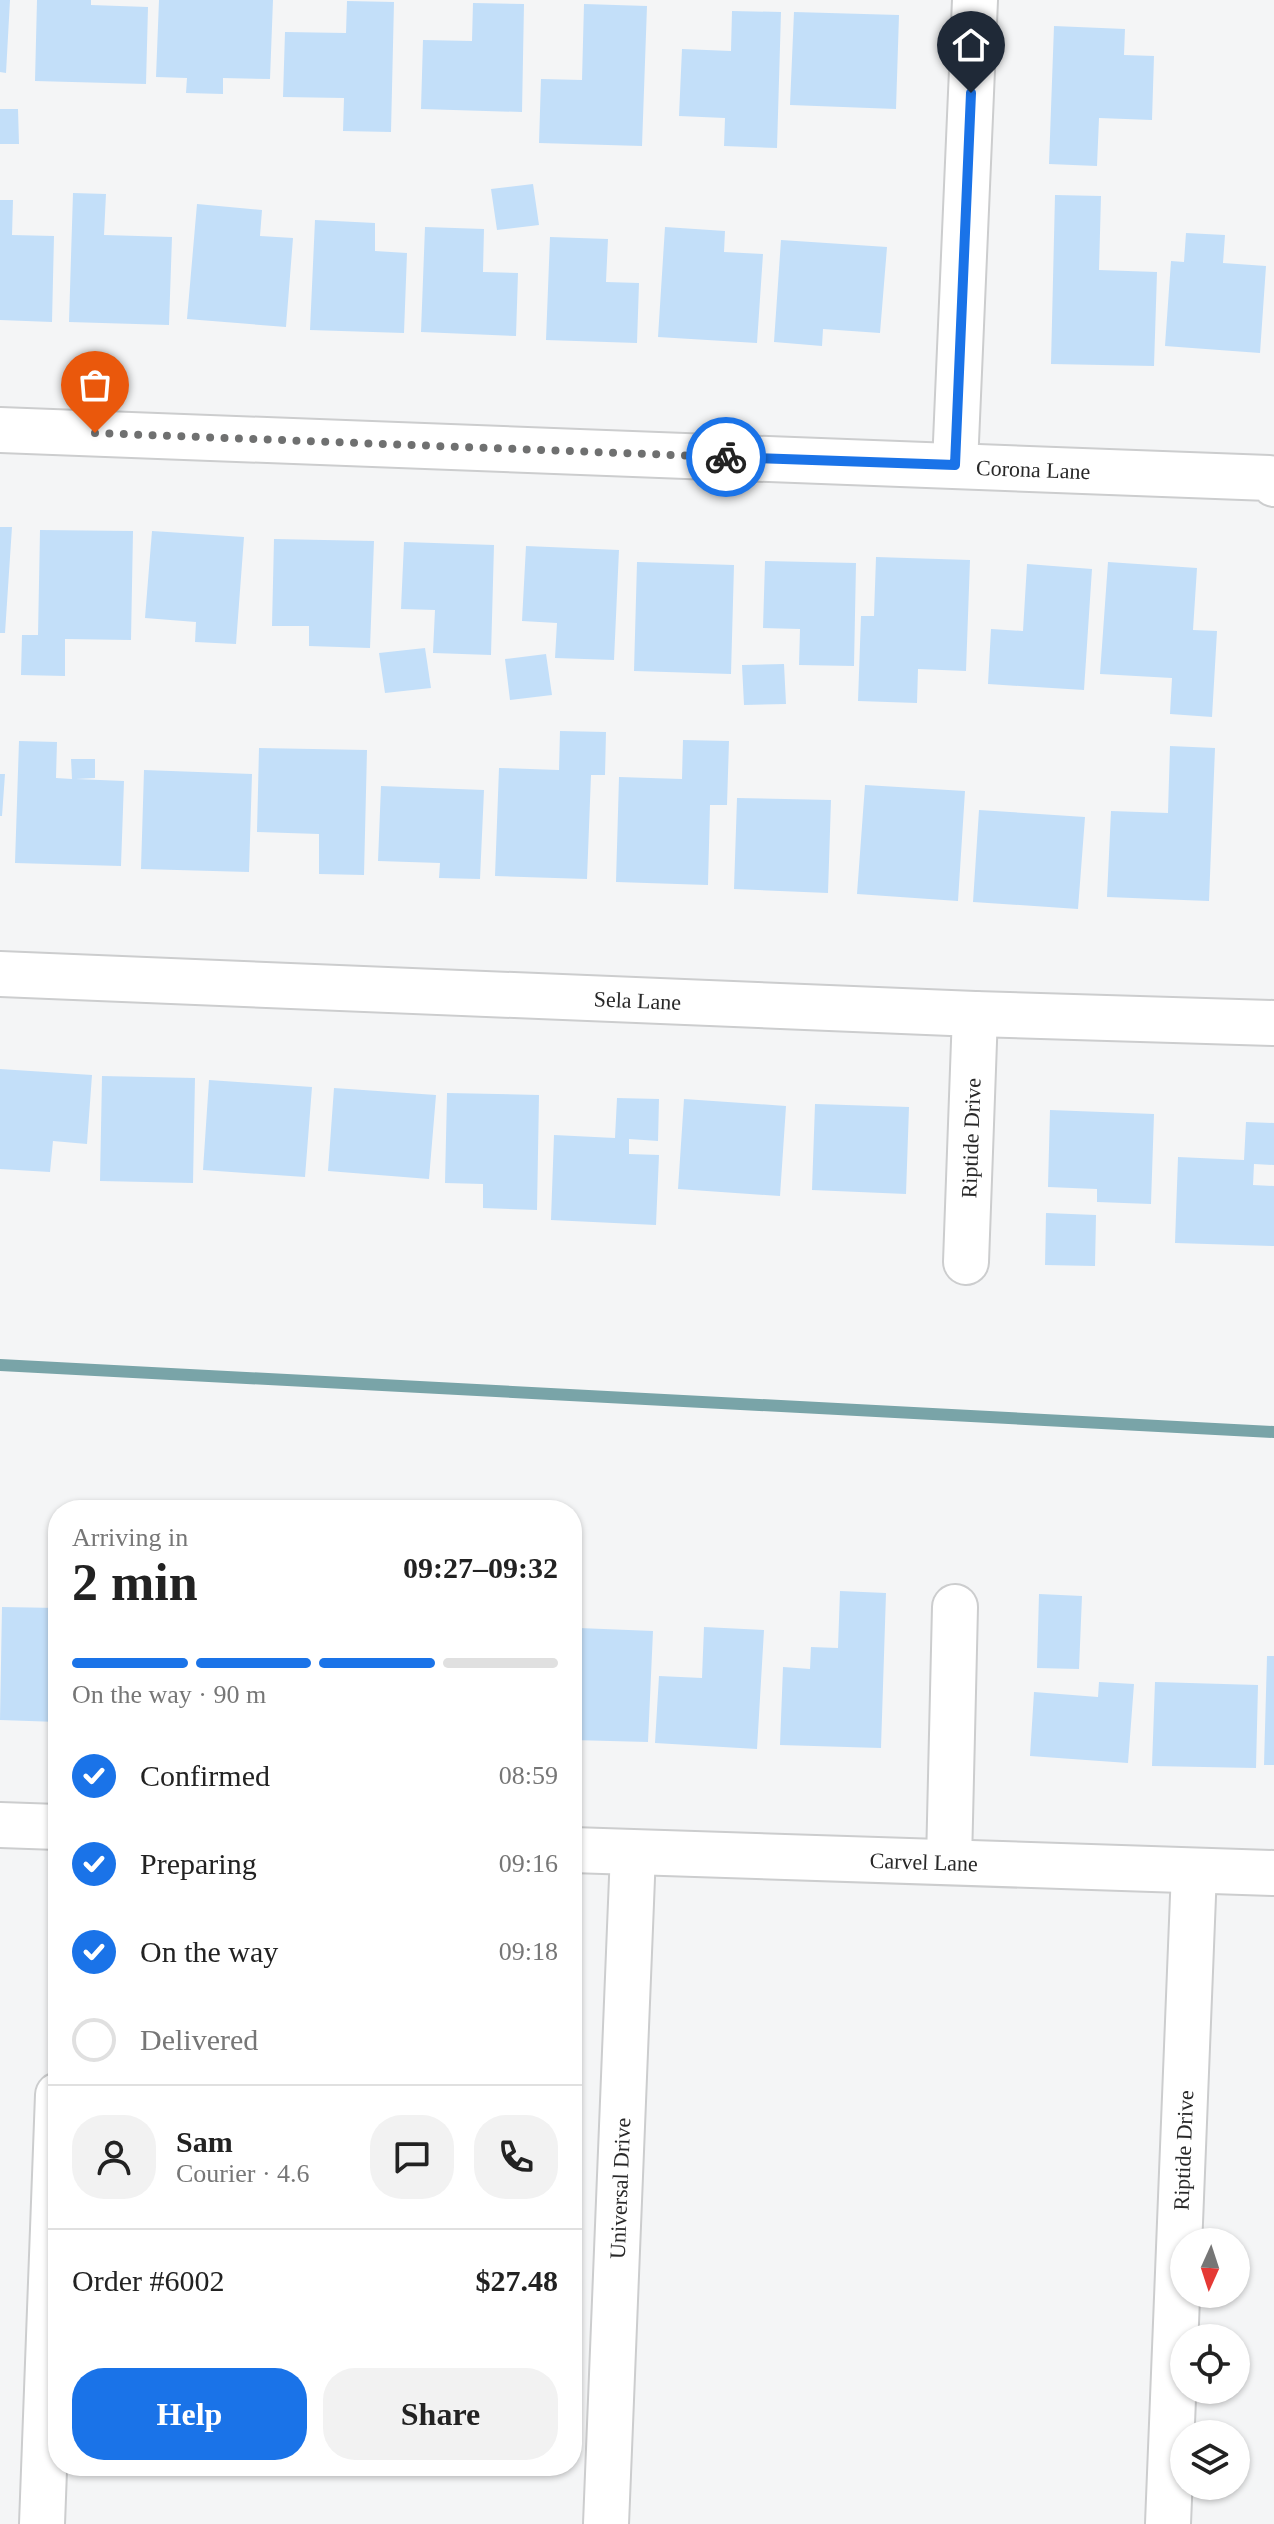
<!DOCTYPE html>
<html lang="en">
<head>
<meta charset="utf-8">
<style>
	body { margin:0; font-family:"Times New Roman",serif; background:#f2f2f2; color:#222; height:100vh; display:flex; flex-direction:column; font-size:30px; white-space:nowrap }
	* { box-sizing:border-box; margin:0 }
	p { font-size:26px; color:#767676 }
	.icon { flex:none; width:44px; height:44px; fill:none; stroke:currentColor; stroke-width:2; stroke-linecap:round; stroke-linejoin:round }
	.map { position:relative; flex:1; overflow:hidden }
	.details { position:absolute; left:48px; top:1500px; width:534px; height:976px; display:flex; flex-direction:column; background:#fff; border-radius:32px; box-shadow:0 2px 6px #0004 }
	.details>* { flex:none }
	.needle { width:52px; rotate:183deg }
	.fabs { position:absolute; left:1170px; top:2228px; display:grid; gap:16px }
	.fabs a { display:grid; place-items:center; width:80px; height:80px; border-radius:50%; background:#fff; box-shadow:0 2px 6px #0004; font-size:40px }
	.pin { position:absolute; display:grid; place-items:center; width:68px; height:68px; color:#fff; margin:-82px -34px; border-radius:50% 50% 50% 0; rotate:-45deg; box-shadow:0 0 8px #0007 }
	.pin .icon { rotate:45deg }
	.courier { position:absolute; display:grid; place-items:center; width:80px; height:80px; margin:-40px; border:6px solid #1a73e8; border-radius:50%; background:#fff; color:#222; box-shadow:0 2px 10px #0007 }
	.overview em { font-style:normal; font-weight:600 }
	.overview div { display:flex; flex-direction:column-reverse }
	.overview { display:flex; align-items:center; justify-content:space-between; height:136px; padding:0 24px }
	h1 { font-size:52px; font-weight:600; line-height:60px }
	.bar { display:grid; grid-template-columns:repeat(4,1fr); gap:12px 8px; align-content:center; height:96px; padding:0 24px }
	.bar i { height:10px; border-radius:6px; background:#e0e0e0 }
	.bar .selected { background:#1a73e8 }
	.bar p { grid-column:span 4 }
	.line { display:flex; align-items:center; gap:20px; padding:0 24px; border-top:2px solid #e0e0e0 }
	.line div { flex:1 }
	.round { display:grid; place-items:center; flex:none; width:84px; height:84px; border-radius:32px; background:#f2f2f2 }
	ol { padding:0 24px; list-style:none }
	li { display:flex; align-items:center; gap:24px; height:88px }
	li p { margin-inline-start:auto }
	li .icon { padding:8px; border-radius:50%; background:#1a73e8; color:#fff; stroke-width:4 }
	li:last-child { color:#767676 }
	li i { width:44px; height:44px; border:4px solid #e0e0e0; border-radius:50% }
	.button { display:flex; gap:16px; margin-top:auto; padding:16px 24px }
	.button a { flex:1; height:92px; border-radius:32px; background:#1a73e8; color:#fff; font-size:32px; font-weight:600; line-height:92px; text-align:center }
	.button a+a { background:#f2f2f2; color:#222 }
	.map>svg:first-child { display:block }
</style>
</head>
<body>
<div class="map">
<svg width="1274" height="2524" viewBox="0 0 1274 2524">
	<rect width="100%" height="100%" fill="#f4f5f6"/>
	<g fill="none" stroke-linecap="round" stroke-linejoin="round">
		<!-- stream -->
		<path stroke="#79a4a8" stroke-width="12" d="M 0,1365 L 1274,1432"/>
	</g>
	<!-- building -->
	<path fill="#c3dff9" d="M 0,0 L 10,0 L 6,73 L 0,72 Z
		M 37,0 L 91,0 L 91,5 L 148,7 L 146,84 L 35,81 Z
		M 159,0 L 273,0 L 270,79 L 223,78 L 223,94 L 186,93 L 187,78 L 156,77 Z
		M 347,1 L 394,2 L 391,132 L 343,131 L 344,98 L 283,97 L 285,32 L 346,33 Z
		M 473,3 L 524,4 L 522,112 L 421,109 L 423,40 L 472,41 Z
		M 584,4 L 647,6 L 642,146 L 539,143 L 541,79 L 582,80 Z
		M 732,11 L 781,12 L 777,148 L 724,146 L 725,118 L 679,116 L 682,49 L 731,51 Z
		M 794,12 L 899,15 L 896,109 L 790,105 Z
		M 1054,26 L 1125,29 L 1124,55 L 1154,56 L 1152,120 L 1099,118 L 1097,166 L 1049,164 Z
		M 0,109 L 18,109 L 19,144 L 0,144 Z
		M 533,184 L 539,225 L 497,230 L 491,189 Z
		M 73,193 L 106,194 L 104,235 L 172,237 L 169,325 L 69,322 Z
		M 1055,195 L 1101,196 L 1099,270 L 1157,272 L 1154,366 L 1051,364 Z
		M 0,200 L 13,200 L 12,235 L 54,236 L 52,322 L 0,320 Z
		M 197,204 L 262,210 L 260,236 L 293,238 L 286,327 L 187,319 Z
		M 315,220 L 375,223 L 375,251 L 407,253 L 404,333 L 310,330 Z
		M 425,227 L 484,229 L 483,272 L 518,273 L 516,336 L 421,332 Z
		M 665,227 L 725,231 L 724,252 L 763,254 L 757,343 L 658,337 Z
		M 1186,233 L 1225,235 L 1223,263 L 1266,266 L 1260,353 L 1165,346 L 1171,261 L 1184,262 Z
		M 550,237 L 608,239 L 606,282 L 639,283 L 637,343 L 546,340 Z
		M 781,240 L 887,247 L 880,333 L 823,329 L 822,346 L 774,342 Z
		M 0,527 L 12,527 L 5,633 L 0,633 Z
		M 40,530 L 133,531 L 131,640 L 65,639 L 65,676 L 21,675 L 22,635 L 38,635 Z
		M 152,531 L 244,537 L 236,644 L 195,642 L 196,622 L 145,618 Z
		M 274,539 L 374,541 L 370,648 L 309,646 L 309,626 L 272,626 Z
		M 404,542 L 494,545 L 491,655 L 433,653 L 435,610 L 401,609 Z
		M 526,546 L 619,550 L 614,660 L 555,658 L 557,623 L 522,621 Z
		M 876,557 L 970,560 L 966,671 L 918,669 L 917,703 L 858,701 L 861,616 L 874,616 Z
		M 765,561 L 856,563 L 854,666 L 799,665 L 800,629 L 763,628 Z
		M 637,562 L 734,565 L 731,674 L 634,671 Z
		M 1108,562 L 1197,568 L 1193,630 L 1217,631 L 1212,717 L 1170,714 L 1172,678 L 1100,674 Z
		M 1027,564 L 1092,569 L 1084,690 L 988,684 L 991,629 L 1023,631 Z
		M 425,648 L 431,688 L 385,693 L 379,653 Z
		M 546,654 L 552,695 L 510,700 L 505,659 Z
		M 784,664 L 786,704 L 744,705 L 742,665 Z
		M 560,731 L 606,732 L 605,775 L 591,775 L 587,879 L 495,876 L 499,768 L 559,770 Z
		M 683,740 L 729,741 L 727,805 L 710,805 L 708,885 L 616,882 L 619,777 L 682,779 Z
		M 19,741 L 57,742 L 56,778 L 72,779 L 71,759 L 95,759 L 95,778 L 76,779 L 124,781 L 121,866 L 15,863 Z
		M 1170,746 L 1215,748 L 1209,901 L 1107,897 L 1111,811 L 1168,813 Z
		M 259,748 L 367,750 L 364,875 L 319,874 L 319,834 L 257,832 Z
		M 144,770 L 252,774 L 249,872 L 141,869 Z
		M 0,774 L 5,774 L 2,816 L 0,816 Z
		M 865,785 L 965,791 L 958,901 L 857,894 Z
		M 381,786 L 484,790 L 480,879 L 439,878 L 440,863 L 378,861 Z
		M 737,798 L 831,800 L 828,893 L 734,889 Z
		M 979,810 L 1085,817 L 1078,909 L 973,902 Z
		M 0,1069 L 92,1075 L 87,1144 L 53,1141 L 50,1172 L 0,1169 Z
		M 102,1076 L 195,1078 L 193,1183 L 100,1181 Z
		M 209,1080 L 312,1087 L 305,1177 L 203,1170 Z
		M 334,1088 L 436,1095 L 429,1179 L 328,1171 Z
		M 447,1093 L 539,1095 L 537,1210 L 483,1208 L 483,1184 L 445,1183 Z
		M 617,1098 L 659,1099 L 658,1141 L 629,1139 L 629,1154 L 659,1155 L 656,1225 L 551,1220 L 554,1135 L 615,1138 Z
		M 684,1099 L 786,1106 L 780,1196 L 678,1189 Z
		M 815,1104 L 909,1107 L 906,1194 L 812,1190 Z
		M 1050,1110 L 1154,1114 L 1151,1204 L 1097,1202 L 1097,1189 L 1048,1187 Z
		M 1246,1122 L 1274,1123 L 1274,1165 L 1254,1164 L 1253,1185 L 1274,1186 L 1274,1246 L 1175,1243 L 1178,1157 L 1244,1160 Z
		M 1046,1213 L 1096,1215 L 1095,1266 L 1045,1265 Z
		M 840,1591 L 886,1593 L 881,1748 L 780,1745 L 783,1667 L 810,1669 L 811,1647 L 838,1648 Z
		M 1039,1594 L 1082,1596 L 1079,1669 L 1037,1668 Z
		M 2,1607 L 58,1608 L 58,1722 L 0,1720 Z
		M 704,1627 L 764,1630 L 757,1749 L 655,1743 L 659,1676 L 702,1678 Z
		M 579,1628 L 653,1631 L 648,1742 L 572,1740 L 572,1664 L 578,1664 Z
		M 1267,1656 L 1274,1656 L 1274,1765 L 1264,1765 Z
		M 1099,1682 L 1134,1684 L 1128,1763 L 1030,1756 L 1034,1692 L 1098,1697 Z
		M 1155,1682 L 1258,1685 L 1256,1768 L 1152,1766 Z"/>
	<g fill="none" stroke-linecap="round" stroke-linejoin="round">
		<defs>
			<g id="minor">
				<path id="s1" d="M 0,430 L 1269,478 L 1274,484"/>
				<path d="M 955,465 L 975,0"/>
				<path id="s2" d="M 0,974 L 975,1014 L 1274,1023"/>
				<path id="s3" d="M 966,1262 L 975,1014"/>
				<path d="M 0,1825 L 58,1827"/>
				<path id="s4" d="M 572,1850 L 1274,1873"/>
				<path d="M 949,1862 L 955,1607"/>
				<path d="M 42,2524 L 58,2095"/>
				<path id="s5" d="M 606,2524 L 633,1853"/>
				<path id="s6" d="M 1168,2524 L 1194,1871"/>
			</g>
		</defs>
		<!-- minor casing -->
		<use href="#minor" stroke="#cccdce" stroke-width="48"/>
		<!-- minor -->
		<use href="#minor" stroke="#fff" stroke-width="44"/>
	</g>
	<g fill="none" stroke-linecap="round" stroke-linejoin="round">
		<!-- done -->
		<path stroke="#6f7070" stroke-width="8" stroke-dasharray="0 14.4" d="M 95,433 L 726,457"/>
		<!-- route -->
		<path stroke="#1a73e8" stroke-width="10" d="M 726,457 L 955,465 L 971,93"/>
	</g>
	<g text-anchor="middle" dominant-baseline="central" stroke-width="6" stroke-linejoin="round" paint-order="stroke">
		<!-- street labels -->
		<g font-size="22" fill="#282828" stroke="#f4f5f6">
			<text stroke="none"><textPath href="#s1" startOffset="1034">Corona Lane</textPath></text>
			<text stroke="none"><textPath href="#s2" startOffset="638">Sela Lane</textPath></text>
			<text stroke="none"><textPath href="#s3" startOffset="124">Riptide Drive</textPath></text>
			<text stroke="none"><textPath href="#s4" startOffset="352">Carvel Lane</textPath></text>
			<text stroke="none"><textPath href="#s6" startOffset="374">Riptide Drive</textPath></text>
			<text stroke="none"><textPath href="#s5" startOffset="336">Universal Drive</textPath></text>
		</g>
	</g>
</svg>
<div class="fabs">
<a><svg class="needle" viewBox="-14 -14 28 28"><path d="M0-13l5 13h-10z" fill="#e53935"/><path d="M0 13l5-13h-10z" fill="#767676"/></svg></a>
<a><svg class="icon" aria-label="locate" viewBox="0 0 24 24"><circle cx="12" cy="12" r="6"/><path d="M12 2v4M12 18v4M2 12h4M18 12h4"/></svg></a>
<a><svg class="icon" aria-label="layers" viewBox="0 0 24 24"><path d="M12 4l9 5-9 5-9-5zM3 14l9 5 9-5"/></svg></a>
</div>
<div class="pin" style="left:95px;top:433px;background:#ea580c"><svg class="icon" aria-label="bag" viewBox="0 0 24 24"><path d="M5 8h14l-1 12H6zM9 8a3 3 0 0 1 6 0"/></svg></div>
<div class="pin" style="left:971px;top:93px;background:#1f2937"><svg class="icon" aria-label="home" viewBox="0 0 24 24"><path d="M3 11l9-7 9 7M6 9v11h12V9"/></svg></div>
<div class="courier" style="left:726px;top:457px"><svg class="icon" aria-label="bike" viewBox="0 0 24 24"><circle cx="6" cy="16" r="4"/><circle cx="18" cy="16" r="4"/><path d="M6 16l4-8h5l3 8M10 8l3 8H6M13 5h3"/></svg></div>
<section class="details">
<div class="overview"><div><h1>2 min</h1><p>Arriving in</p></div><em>09:27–09:32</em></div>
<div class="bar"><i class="selected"></i><i class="selected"></i><i class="selected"></i><i></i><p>On the way · 90 m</p></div>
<ol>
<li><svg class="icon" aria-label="check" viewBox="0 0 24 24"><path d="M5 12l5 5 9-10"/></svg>Confirmed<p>08:59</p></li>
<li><svg class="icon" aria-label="check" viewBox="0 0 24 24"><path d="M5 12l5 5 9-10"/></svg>Preparing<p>09:16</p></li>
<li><svg class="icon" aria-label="check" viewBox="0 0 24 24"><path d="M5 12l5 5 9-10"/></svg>On the way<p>09:18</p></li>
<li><i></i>Delivered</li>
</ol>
<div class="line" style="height:144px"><a class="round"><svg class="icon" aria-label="person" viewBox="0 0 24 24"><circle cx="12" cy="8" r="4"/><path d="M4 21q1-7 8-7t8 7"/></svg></a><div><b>Sam</b><p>Courier · 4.6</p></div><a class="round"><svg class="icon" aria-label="chat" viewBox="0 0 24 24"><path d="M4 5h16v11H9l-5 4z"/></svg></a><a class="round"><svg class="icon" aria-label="phone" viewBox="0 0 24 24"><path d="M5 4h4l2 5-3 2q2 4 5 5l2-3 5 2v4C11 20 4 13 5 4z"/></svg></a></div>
<div class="line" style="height:104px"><div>Order #6002</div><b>$27.48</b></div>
<div class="button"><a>Help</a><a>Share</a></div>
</section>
</div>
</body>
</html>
